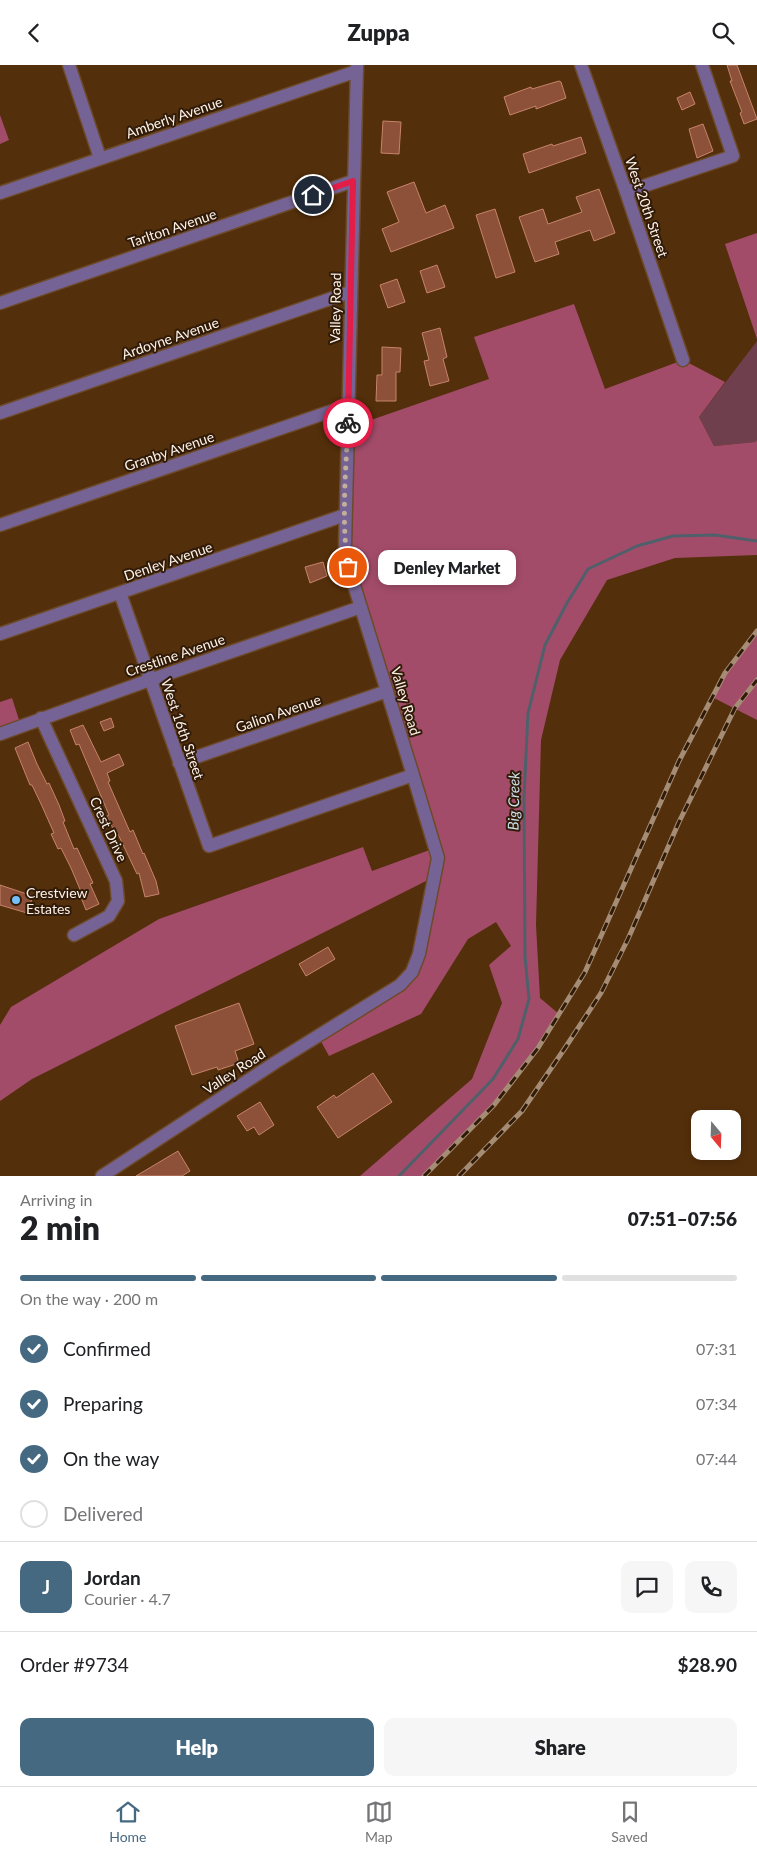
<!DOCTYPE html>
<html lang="en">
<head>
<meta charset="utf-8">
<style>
	body { margin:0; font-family:Lato,sans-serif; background:#f6f6f6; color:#202124; height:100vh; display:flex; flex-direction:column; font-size:19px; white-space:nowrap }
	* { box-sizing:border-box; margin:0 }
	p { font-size:16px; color:#757577 }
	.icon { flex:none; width:28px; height:28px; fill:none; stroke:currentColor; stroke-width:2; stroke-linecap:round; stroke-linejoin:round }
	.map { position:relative; height:1111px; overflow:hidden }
	.side { display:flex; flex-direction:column; background:#fff; flex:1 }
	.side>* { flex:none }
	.needle { width:32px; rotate:161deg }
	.tools { position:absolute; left:691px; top:1045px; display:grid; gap:10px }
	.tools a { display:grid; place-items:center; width:50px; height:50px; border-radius:10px; background:#fff; box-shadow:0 2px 8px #0003; font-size:25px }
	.pin { position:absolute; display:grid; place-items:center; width:42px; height:42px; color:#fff; margin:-21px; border:2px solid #fff; border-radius:50%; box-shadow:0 1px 5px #0007 }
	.courier { position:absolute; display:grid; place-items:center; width:50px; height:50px; margin:-25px; border:4px solid #e11d48; border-radius:50%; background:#fff; color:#222; box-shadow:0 1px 6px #0007 }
	.bubble { position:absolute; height:35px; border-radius:10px; background:#fff; box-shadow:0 2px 8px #0003; font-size:16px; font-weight:800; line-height:35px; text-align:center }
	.summary em { font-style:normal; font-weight:800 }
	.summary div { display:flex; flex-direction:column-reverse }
	.summary { display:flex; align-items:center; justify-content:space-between; height:85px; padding:0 20px }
	h1 { font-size:32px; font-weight:800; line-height:38px }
	.bar { display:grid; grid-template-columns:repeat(4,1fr); gap:8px 5px; align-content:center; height:60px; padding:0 20px }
	.bar i { height:6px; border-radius:4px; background:#e0e0e0 }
	.bar .selected { background:#466982 }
	.bar p { grid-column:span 4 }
	.line { display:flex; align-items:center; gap:12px; padding:0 20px; border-top:1px solid #e0e0e0 }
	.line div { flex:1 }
	.round { display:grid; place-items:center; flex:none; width:52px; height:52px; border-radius:10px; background:#f6f6f6 }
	ol { padding:0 20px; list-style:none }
	li { display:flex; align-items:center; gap:15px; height:55px }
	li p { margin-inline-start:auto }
	li .icon { padding:5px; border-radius:50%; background:#466982; color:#fff; stroke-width:4 }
	li:last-child { color:#757577 }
	li i { width:28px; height:28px; border:2px solid #e0e0e0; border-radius:50% }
	.cta { display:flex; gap:10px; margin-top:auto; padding:10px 20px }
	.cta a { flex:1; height:58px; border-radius:10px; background:#466982; color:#fff; font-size:20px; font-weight:800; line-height:58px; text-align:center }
	.cta a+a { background:#f6f6f6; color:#202124 }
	header { display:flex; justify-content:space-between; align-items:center; height:65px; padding:0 20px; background:#fff; font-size:22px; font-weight:800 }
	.menu { display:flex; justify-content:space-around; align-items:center; height:70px; border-top:1px solid #e0e0e0; background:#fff; font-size:14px; color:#757577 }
	.menu a { display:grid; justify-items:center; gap:2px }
	.menu .selected { color:#466982 }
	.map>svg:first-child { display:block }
</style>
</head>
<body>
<header><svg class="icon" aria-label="back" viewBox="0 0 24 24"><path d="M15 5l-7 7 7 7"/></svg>Zuppa<svg class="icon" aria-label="search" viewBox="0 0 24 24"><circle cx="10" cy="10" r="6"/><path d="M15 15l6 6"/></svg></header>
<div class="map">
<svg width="757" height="1111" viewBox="0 0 757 1111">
	<rect width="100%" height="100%" fill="#542f0b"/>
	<!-- green -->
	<path fill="#703f4e" d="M 757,276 L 757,375 L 755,377 L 714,381 L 699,352 Z"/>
	<!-- forest -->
	<path fill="#a34c69" d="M 0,50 L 9,75 L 0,79 Z
		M 757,168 L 757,274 L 725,179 Z
		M 574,239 L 605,324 L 683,295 L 725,317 L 699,352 L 714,381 L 755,377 L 757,375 L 757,490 L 675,493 L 607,515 L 560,595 L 541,675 L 536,860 L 540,933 L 559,949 L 538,983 L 494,1040 L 424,1111 L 360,1111 L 472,1014 L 502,938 L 489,900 L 511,881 L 496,857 L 468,874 L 421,949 L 329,991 L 318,971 L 412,907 L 434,812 L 32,1014 L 0,1036 L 0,960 L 11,942 L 159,854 L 363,782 L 372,806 L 435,783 L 348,502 L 348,363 L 489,314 L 474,272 Z
		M 757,566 L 757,655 L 712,632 L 725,608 Z
		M 12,633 L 21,661 L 0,669 L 0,637 Z"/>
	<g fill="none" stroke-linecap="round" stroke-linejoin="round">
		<!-- stream -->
		<path stroke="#50606a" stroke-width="3" d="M 399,1111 L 493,1014 L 518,974 L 529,934 L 525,891 L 524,732 L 528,648 L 545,580 L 567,538 L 588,504 L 637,481 L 673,471 L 715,470 L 757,476"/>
	</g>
	<!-- building -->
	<path fill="#8d5039" stroke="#c6846c" d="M 727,0 L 737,0 L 757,54 L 744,59 L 740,48 L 742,47 L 730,16 L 732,16 Z
		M 559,16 L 561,17 L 566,33 L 536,44 L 536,41 L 510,50 L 504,32 L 531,22 L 532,24 Z
		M 690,27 L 695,39 L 682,45 L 677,33 Z
		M 383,56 L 401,57 L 399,89 L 381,88 Z
		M 703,59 L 713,86 L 697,93 L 689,64 Z
		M 581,72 L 586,88 L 529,108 L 523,89 L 552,79 L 553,81 Z
		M 414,117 L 426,148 L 445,140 L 454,163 L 391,187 L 382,164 L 399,157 L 387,127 Z
		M 599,124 L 615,168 L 594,176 L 590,165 L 555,177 L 559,189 L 535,197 L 519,152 L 543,144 L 548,159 L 582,147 L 576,132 Z
		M 495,144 L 515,207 L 496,213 L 476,150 Z
		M 437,200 L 445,222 L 427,228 L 420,206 Z
		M 397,214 L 405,237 L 388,243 L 380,220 Z
		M 440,263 L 447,292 L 443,294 L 449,316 L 430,321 L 424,296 L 429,295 L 422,268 Z
		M 382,282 L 401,283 L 400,307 L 396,307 L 396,336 L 376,336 L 377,310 L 382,310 Z
		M 323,497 L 327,511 L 310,518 L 305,502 Z
		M 111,653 L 114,662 L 104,666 L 100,657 Z
		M 83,660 L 101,697 L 119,689 L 124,700 L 107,708 L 110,716 L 108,717 L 130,767 L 133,765 L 143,789 L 144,788 L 156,816 L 159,829 L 145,832 L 139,808 L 137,809 L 116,765 L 114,766 L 107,751 L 109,750 L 79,679 L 76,680 L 70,665 Z
		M 28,677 L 37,699 L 47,719 L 49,718 L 59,740 L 65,756 L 63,757 L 74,784 L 77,783 L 93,818 L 90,819 L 99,839 L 86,845 L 80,830 L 82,829 L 71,803 L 61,783 L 58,784 L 51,769 L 54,768 L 42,741 L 32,720 L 30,720 L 15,683 Z
		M 0,820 L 33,831 L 27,848 L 0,840 Z
		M 328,882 L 335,894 L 306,911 L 299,899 Z
		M 239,938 L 254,979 L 235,986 L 239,998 L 218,1005 L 217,1002 L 192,1010 L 175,961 Z
		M 373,1008 L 392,1037 L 338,1073 L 317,1042 L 334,1030 L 336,1033 Z
		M 260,1037 L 274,1060 L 259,1070 L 254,1062 L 247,1066 L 237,1051 Z
		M 178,1086 L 190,1106 L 182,1111 L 136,1111 Z"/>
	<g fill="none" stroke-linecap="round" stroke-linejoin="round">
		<defs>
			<path id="minor" d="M 69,0 L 100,93
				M 581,0 L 626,127 L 683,295
				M 626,127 L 733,91 L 702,0
				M 0,128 L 357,6
				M 0,238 L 353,116
				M 0,348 L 350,227
				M 0,460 L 349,340
				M 120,528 L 209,781 L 413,710
				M 0,569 L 345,450
				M 41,653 L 116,816 L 118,836 L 109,851 L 74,870
				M 0,669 L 144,617 L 361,542
				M 179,698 L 387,626
				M 102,1111 L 276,997 L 400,920 L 412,907 L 419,889 L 438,793 L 413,710 L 349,504 L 345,482 L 357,0"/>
		</defs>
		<!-- minor casing -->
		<use href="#minor" stroke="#6c4a2a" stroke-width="15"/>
		<!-- minor -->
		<use href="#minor" stroke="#766395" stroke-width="12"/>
		<defs>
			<path id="rail" d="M 424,1111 L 494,1040 L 538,983 L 585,907 L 679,696 L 725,608 L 757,566
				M 459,1111 L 522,1046 L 565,983 L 601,928 L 628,874 L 679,757 L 735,643 L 757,615"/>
		</defs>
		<!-- rail casing -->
		<use href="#rail" stroke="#a58c74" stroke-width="5"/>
		<!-- rail -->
		<use href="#rail" stroke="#301b08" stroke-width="3" stroke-dasharray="9" stroke-linecap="butt"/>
	</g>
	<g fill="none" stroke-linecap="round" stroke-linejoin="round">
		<!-- done -->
		<path stroke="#c2ae9b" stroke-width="5" stroke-dasharray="0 9" d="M 348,502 C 341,455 346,405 348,358"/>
		<!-- route -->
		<path stroke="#e11d48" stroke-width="6" d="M 313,130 L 353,116 L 348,358"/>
	</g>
	<!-- markers -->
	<circle fill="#74c0f6" stroke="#301b08" stroke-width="2" cx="16" cy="835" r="5"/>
	<g text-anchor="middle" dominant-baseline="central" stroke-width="4" stroke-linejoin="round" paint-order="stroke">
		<!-- street labels -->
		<g font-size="14" fill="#fef2e9" stroke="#301b08">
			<text transform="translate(174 52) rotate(-19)">Amberly Avenue</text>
			<text transform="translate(647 142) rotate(71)">West 20th Street</text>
			<text transform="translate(172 163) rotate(-19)">Tarlton Avenue</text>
			<text transform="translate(335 243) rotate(-89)">Valley Road</text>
			<text transform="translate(170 273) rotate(-19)">Ardoyne Avenue</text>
			<text transform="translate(169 386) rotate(-19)">Granby Avenue</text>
			<text transform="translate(168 496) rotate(-19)">Denley Avenue</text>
			<text transform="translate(175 590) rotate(-19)">Crestline Avenue</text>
			<text transform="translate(406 636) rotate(73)">Valley Road</text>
			<text transform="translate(278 648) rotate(-19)">Galion Avenue</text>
			<text transform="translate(183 664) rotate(71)">West 16th Street</text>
			<text transform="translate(109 764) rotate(65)">Crest Drive</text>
			<text transform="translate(234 1006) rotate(-33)">Valley Road</text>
		</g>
		<!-- poi labels -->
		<g font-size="14" fill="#fef2e9" stroke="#301b08" text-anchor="start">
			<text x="26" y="827">Crestview<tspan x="26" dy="16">Estates</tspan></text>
		</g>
		<!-- water labels -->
		<g font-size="15" font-style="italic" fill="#cbdfee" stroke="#301b08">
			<text transform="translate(513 736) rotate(-89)">Big Creek</text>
		</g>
	</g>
</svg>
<div class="tools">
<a><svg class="needle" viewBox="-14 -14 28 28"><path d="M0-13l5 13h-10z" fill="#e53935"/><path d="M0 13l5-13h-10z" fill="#757577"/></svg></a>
</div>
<div class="pin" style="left:348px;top:502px;background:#ea580c"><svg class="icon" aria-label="bag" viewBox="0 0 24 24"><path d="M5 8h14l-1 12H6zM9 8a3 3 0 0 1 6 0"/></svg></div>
<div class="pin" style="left:313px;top:130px;background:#1f2937"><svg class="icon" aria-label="home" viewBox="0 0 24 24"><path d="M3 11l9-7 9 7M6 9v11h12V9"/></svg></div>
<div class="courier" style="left:348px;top:358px"><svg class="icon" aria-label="bike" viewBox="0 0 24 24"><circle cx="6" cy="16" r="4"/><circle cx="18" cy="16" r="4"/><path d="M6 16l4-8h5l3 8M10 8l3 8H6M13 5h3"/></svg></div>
<div class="bubble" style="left:378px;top:485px;width:138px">Denley Market</div>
</div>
<section class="side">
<div class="summary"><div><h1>2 min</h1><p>Arriving in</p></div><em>07:51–07:56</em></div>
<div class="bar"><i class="selected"></i><i class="selected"></i><i class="selected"></i><i></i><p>On the way · 200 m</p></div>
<ol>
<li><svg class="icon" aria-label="check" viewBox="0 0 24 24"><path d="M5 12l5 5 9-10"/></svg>Confirmed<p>07:31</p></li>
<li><svg class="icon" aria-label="check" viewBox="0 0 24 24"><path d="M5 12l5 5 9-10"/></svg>Preparing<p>07:34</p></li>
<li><svg class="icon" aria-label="check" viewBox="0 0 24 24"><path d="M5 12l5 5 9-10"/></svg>On the way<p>07:44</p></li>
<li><i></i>Delivered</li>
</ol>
<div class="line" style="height:90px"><b class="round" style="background:#466982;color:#fff">J</b><div><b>Jordan</b><p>Courier · 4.7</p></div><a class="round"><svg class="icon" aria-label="chat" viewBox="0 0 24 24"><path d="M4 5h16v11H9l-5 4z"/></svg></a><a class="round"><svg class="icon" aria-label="phone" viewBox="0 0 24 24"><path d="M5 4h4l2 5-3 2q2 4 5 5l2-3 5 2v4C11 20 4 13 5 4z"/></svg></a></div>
<div class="line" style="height:65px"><div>Order #9734</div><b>$28.90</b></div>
<div class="cta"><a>Help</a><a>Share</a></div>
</section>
<nav class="menu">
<a class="selected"><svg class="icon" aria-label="home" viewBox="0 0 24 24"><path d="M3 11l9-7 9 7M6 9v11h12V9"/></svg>Home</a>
<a><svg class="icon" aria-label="map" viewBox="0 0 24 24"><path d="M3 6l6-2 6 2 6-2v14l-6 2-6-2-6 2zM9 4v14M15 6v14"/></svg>Map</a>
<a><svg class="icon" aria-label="saved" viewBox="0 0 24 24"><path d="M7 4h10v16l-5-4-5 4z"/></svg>Saved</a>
</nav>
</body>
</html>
